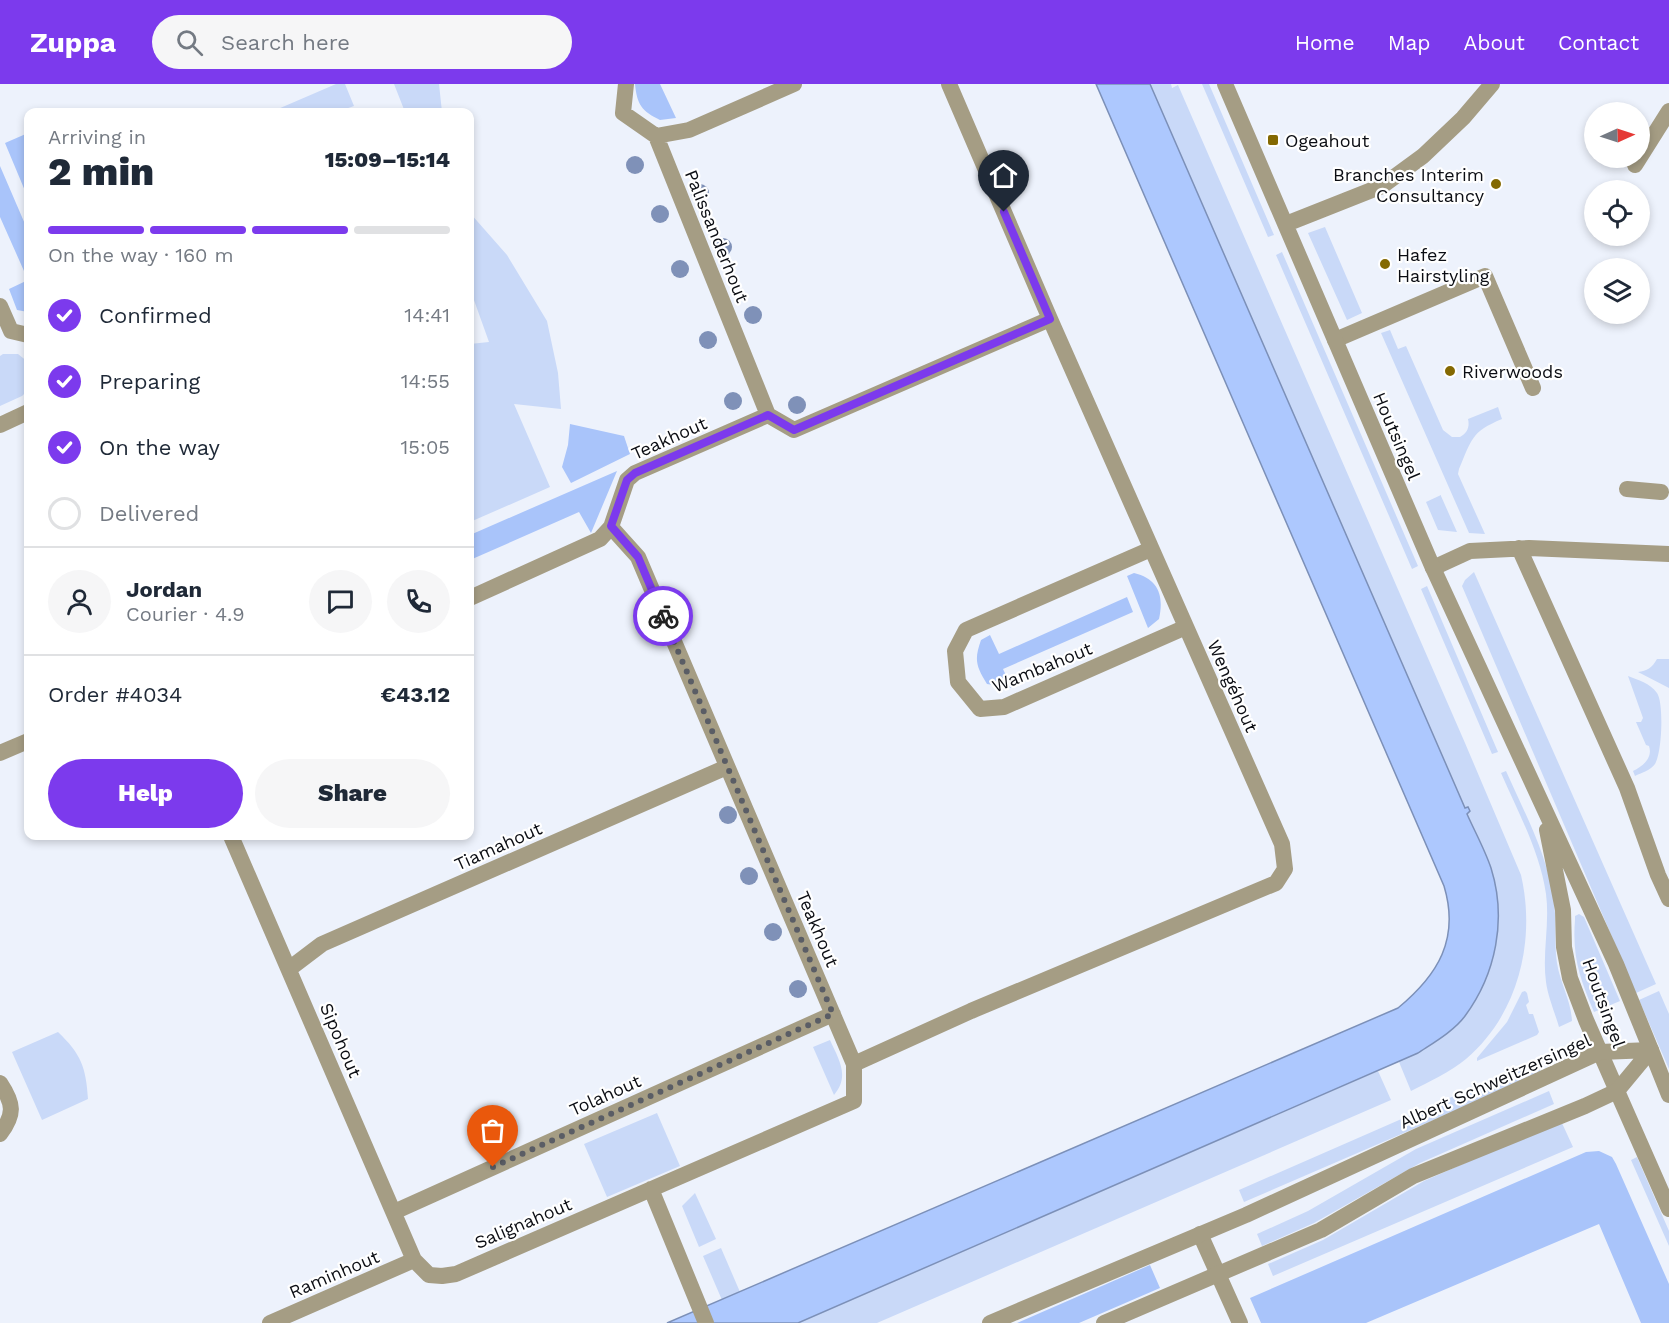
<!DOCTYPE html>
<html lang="en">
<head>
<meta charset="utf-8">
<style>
	body { margin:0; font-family:"Work Sans",sans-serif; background:#f6f6f7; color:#1f2937; height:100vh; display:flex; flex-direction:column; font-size:22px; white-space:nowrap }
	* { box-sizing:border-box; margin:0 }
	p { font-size:20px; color:#747a83 }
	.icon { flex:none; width:33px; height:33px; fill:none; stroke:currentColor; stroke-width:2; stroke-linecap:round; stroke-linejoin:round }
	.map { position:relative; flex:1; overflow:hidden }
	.side { position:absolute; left:24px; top:24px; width:450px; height:732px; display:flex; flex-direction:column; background:#fff; border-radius:12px; box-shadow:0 3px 9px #0003 }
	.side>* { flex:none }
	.needle { width:39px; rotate:87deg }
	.tools { position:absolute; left:1584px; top:18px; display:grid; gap:12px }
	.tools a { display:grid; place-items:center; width:66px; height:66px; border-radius:50%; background:#fff; box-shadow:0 3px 9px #0003; font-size:30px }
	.pin { position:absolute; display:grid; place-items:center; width:51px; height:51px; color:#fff; margin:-62px -26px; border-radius:50% 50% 50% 0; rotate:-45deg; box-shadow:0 0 6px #0007 }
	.pin .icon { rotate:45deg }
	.courier { position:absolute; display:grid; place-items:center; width:60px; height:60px; margin:-30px; border:4px solid #7c3aed; border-radius:50%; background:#fff; color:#222; box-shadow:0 2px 8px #0007 }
	.summary em { font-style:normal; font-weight:800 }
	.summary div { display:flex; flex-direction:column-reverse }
	.summary { display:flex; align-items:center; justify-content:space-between; height:102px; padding:0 24px }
	h1 { font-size:39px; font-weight:800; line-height:45px }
	.bar { display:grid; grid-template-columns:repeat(4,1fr); gap:9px 6px; align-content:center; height:72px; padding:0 24px }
	.bar i { height:8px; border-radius:4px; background:#e0e1e3 }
	.bar .active { background:#7c3aed }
	.bar p { grid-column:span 4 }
	.line { display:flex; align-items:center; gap:15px; padding:0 24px; border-top:2px solid #e0e1e3 }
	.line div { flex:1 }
	.round { display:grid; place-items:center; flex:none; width:63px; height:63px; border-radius:32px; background:#f6f6f7 }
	ol { padding:0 24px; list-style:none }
	li { display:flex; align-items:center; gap:18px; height:66px }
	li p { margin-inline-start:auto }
	li .icon { padding:6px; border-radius:50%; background:#7c3aed; color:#fff; stroke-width:4 }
	li:last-child { color:#747a83 }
	li i { width:33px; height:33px; border:3px solid #e0e1e3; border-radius:50% }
	.action { display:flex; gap:12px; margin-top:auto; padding:12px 24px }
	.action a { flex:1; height:69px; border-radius:36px; background:#7c3aed; color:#fff; font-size:24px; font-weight:800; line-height:69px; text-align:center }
	.action a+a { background:#f6f6f7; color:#1f2937 }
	header { display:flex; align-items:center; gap:36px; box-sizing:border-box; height:84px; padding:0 30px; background:#7c3aed; color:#fff }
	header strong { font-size:28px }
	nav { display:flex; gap:33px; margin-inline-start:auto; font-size:21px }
	.search { width:420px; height:54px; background:#f6f6f7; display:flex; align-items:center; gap:15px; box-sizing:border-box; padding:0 21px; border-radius:33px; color:#747a83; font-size:22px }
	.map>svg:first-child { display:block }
</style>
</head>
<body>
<header>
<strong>Zuppa</strong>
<div class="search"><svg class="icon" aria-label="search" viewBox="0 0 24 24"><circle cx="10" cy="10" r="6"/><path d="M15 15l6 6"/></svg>Search here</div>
<nav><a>Home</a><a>Map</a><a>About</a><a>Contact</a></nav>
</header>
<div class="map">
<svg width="1669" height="1239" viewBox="0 0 1669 1239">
	<rect width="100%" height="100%" fill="#edf2fc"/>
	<!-- green -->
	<path fill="#c9d9f8" d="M 336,0 L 345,0 L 354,22 L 337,28 L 271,28 Z
		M 394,0 L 439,0 L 442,28 L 405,28 Z
		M 1150,0 L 1171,0 L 1172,4 L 1178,1 L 1465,659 L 1521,791 C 1536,856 1519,930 1466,975 C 1450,988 1429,998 1411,1007 L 1399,978 L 1435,958 L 1464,934 L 1468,723 L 1465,724 Z
		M 1202,0 L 1209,0 L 1274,151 L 1268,153 Z
		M 470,129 L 507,171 L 547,237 L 558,289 L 561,325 L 514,320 L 550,403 L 470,438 L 470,260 L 489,258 L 470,205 Z
		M 1325,143 L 1362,229 L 1347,236 L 1308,149 Z
		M 1282,168 L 1418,482 L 1412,485 L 1276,171 Z
		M 1390,246 L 1398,265 L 1406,262 L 1443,346 L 1452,353 L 1460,353 C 1467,349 1470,343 1468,335 L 1498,323 L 1502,335 C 1471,348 1472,355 1459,385 L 1458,390 L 1485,450 L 1469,449 L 1381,249 Z
		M 3,270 L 18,270 L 28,278 L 28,306 L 22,312 L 0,322 L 0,272 Z
		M 1441,411 L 1441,412 L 1457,448 L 1438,446 L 1426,418 Z
		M 1474,488 L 1656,900 L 1636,909 L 1462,502 L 1465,496 Z
		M 1427,502 L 1498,668 L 1492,670 L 1421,505 Z
		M 1657,575 L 1669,575 L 1669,604 L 1638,588 C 1647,587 1652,584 1657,575 Z
		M 1628,592 C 1638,596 1650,599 1657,609 C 1664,619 1662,669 1655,680 C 1651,686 1641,689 1635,692 L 1633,687 C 1643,682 1653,674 1649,662 L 1646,661 L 1636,638 L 1641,638 L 1643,634 Z
		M 1506,687 C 1525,730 1549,773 1554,820 C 1557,840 1554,860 1557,879 C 1560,899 1571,916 1572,937 L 1559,943 C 1555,929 1548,913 1546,898 C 1542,869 1550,840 1546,810 C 1540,768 1518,728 1501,689 Z
		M 1579,830 L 1584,833 L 1620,917 L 1594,928 C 1580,895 1572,873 1575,836 L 1575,832 Z
		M 1525,907 L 1527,909 L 1529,918 L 1526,921 L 1529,930 L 1533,930 L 1539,948 L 1537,951 L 1477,977 L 1477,974 L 1507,938 L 1522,908 Z
		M 1659,907 L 1669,930 L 1669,985 L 1639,916 Z
		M 58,948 C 81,970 86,983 88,1015 L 42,1036 L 12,968 Z
		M 830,956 C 839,976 850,992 834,1011 L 813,963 Z
		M 1536,976 L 1540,987 L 1522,998 L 1244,1118 L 1239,1106 Z
		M 1378,987 L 1391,1016 L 877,1239 L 798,1239 Z
		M 1549,1007 L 1554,1020 L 1420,1079 L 1314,1139 L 1262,1162 L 1257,1150 L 1308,1127 L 1416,1065 Z
		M 657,1029 L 680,1082 L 607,1113 L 584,1060 Z
		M 1561,1037 L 1573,1063 L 1273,1192 L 1268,1180 L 1323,1156 L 1424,1097 Z
		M 1637,1073 L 1669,1147 L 1669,1162 L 1631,1076 Z
		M 695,1109 L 716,1155 L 699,1163 L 682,1122 Z
		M 721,1164 L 740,1208 L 722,1216 L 703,1172 Z"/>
	<!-- forest -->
	<path fill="#a9c4fa" d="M 635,0 L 660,0 L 676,34 L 660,36 C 642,27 637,21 635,0 Z
		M 28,49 L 28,84 L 26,85 L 28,92 L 28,114 L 5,59 Z
		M 0,82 L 28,147 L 28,228 L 17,226 L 9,205 L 28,196 L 0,133 Z
		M 570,340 L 624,352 L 630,370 L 571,399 L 562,383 L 568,361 Z
		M 617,387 L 591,449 L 579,428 L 470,476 L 470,451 Z
		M 1134,489 C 1159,495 1164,512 1159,535 L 1148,544 L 1127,492 Z
		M 1127,513 L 1133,528 L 1003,585 L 1012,604 L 987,600 C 976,582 974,576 981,556 L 990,551 L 999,570 Z
		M 1599,1067 L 1612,1073 L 1616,1080 L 1669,1200 L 1669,1239 L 1641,1239 L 1599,1140 L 1366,1239 L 1261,1239 L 1250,1214 L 1586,1068 Z
		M 1150,1181 L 1160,1204 L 1079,1239 L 1017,1239 Z"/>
	<!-- water -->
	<path fill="#adc8fe" stroke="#7c90b8" stroke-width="1.5" d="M 1096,0 L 1150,0 L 1465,724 L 1468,723 L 1470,727 L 1467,730 C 1475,748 1485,766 1491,784 C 1507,835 1496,890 1465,932 C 1454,947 1433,959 1418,969 L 798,1239 L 667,1239 L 1398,924 C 1438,891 1460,855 1444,802 Z"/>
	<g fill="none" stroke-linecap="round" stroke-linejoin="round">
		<!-- service -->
		<path stroke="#a59d84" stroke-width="16" d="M 1635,81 L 1669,27
			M 1335,256 L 1485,192 L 1533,304
			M 1627,405 L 1661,408
			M 1519,464 L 1627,704 L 1658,791 L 1669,815
			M 1433,484 L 1470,467 L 1529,464 L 1669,470"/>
		<!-- minor -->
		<path stroke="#a59d84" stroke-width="16" d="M 626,0 L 623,29 L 656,52 L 768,331
			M 1225,0 L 1433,484 L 1616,880 L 1651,966
			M 656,52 L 689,46 L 794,0
			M 1286,140 L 1382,102 L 1423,72 L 1463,34 L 1492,0
			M 0,222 L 11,247 L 28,251
			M 0,341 L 28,328
			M 1151,465 L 966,546 L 955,567 L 958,598 L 980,625 L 1004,623 L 1186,543
			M 470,514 L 600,455 L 611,443
			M 0,669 L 28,657
			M 1547,746 L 1563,826 L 1564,863 L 1570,894 L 1586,936 L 1617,1007
			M 231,752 L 414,1176 L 429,1191 L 442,1192 L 456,1190 L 854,1017 L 854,980 L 638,473 L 611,443 L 627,396 L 635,389 L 768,331 L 794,346 L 1050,235
			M 289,885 L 322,860 L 727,683
			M 854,980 L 971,927 L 1276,799 L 1285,785 L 1282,760 L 1050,235 L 949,0
			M 0,999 C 14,1020 15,1030 0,1050
			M 651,1105 L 706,1239
			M 394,1128 L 833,930
			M 1200,1150 L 1240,1239
			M 270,1239 L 414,1176"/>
		<!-- tertiary -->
		<path stroke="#a59d84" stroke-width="16" d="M 1651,966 L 1669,1011
			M 1617,1007 L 1669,1125
			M 990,1239 L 1246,1131 L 1600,968 L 1651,966
			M 1104,1239 L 1321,1146 L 1413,1092 L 1585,1022 L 1617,1007 L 1651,966"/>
	</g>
	<!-- trees -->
	<g fill="#7f91b8">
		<circle cx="635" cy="81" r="9"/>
		<circle cx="700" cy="109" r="9"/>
		<circle cx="660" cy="130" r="9"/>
		<circle cx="723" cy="163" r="9"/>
		<circle cx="680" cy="185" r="9"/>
		<circle cx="753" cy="231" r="9"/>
		<circle cx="708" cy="256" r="9"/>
		<circle cx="733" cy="317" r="9"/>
		<circle cx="797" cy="321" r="9"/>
		<circle cx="728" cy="731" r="9"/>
		<circle cx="749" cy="792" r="9"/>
		<circle cx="773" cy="848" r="9"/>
		<circle cx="798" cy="905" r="9"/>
	</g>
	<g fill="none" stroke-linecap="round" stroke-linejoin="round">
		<!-- done -->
		<path stroke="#5a5d65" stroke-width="6" stroke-dasharray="0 10.8" d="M 493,1083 L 833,930 L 663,532"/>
		<!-- route -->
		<path stroke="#7c3aed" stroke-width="8" d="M 663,532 L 638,473 L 611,442 L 627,396 L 635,389 L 768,331 L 794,346 L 1050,235 L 1004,128"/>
	</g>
	<!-- markers -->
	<g fill="#846902" stroke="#fff" stroke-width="2">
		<rect x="1267" y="50" width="12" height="12" rx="3"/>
		<circle cx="1496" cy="100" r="6"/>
		<circle cx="1385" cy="180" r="6"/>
		<circle cx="1450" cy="287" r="6"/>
	</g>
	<g text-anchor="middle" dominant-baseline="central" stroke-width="4.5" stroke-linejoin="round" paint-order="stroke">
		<!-- poi labels -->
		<g font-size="18" fill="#0b0d13" stroke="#fff" text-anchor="start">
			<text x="1285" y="56">Ogeahout</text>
			<text x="1484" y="90" text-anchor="end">Branches Interim<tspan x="1484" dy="21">Consultancy</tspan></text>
			<text x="1397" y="170">Hafez<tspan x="1397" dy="21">Hairstyling</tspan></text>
			<text x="1462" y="287">Riverwoods</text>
		</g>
		<!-- street labels -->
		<g font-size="18" fill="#0b0d13" stroke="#fff">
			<text transform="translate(717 152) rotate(68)">Palissanderhout</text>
			<text transform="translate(1397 352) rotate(67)">Houtsingel</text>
			<text transform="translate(669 354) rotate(-24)">Teakhout</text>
			<text transform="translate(1042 583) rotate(-22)">Wambahout</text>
			<text transform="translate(1233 602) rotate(66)">Wengéhout</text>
			<text transform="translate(498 762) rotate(-24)">Tiamahout</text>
			<text transform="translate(818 845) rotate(67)">Teakhout</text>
			<text transform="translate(1604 919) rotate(70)">Houtsingel</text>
			<text transform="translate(341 956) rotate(67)">Sipohout</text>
			<text transform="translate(1495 997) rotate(-24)">Albert Schweitzersingel</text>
			<text transform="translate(605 1011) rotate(-24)">Tolahout</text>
			<text transform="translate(523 1139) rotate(-23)">Salignahout</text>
			<text transform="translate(334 1190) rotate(-23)">Raminhout</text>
		</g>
	</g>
</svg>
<div class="tools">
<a><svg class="needle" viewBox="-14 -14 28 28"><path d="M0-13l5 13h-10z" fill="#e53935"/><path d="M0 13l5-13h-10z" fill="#747a83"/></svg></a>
<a><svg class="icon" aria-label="locate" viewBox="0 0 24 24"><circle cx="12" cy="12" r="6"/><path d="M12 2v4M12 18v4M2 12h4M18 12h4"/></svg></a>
<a><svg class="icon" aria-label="layers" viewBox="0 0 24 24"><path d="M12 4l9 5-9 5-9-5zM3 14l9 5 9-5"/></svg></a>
</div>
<div class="pin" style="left:493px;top:1083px;background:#ea580c"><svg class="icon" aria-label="bag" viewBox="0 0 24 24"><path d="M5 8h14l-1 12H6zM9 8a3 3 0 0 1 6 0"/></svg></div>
<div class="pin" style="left:1004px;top:128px;background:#1f2937"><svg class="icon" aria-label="home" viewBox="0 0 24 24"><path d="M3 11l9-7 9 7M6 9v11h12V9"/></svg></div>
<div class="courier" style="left:663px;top:532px"><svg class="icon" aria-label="bike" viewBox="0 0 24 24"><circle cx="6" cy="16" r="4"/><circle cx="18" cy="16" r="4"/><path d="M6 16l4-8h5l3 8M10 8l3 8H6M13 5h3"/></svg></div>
<section class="side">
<div class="summary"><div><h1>2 min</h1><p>Arriving in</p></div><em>15:09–15:14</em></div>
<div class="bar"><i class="active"></i><i class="active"></i><i class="active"></i><i></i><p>On the way · 160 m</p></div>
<ol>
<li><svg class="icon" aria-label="check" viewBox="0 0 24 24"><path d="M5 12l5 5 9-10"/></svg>Confirmed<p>14:41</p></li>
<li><svg class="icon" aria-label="check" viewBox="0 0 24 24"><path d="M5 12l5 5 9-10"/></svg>Preparing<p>14:55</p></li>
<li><svg class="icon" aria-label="check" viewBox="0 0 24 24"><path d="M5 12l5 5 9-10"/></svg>On the way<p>15:05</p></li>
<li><i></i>Delivered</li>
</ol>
<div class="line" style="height:108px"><a class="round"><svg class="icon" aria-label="person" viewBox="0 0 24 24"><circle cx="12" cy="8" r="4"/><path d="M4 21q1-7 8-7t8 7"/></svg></a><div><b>Jordan</b><p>Courier · 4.9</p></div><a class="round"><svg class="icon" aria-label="chat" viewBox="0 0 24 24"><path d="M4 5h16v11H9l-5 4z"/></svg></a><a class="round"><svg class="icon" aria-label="phone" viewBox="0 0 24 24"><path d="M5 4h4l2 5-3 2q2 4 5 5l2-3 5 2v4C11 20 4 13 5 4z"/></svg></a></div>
<div class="line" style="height:78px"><div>Order #4034</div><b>€43.12</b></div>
<div class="action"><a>Help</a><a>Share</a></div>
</section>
</div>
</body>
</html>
